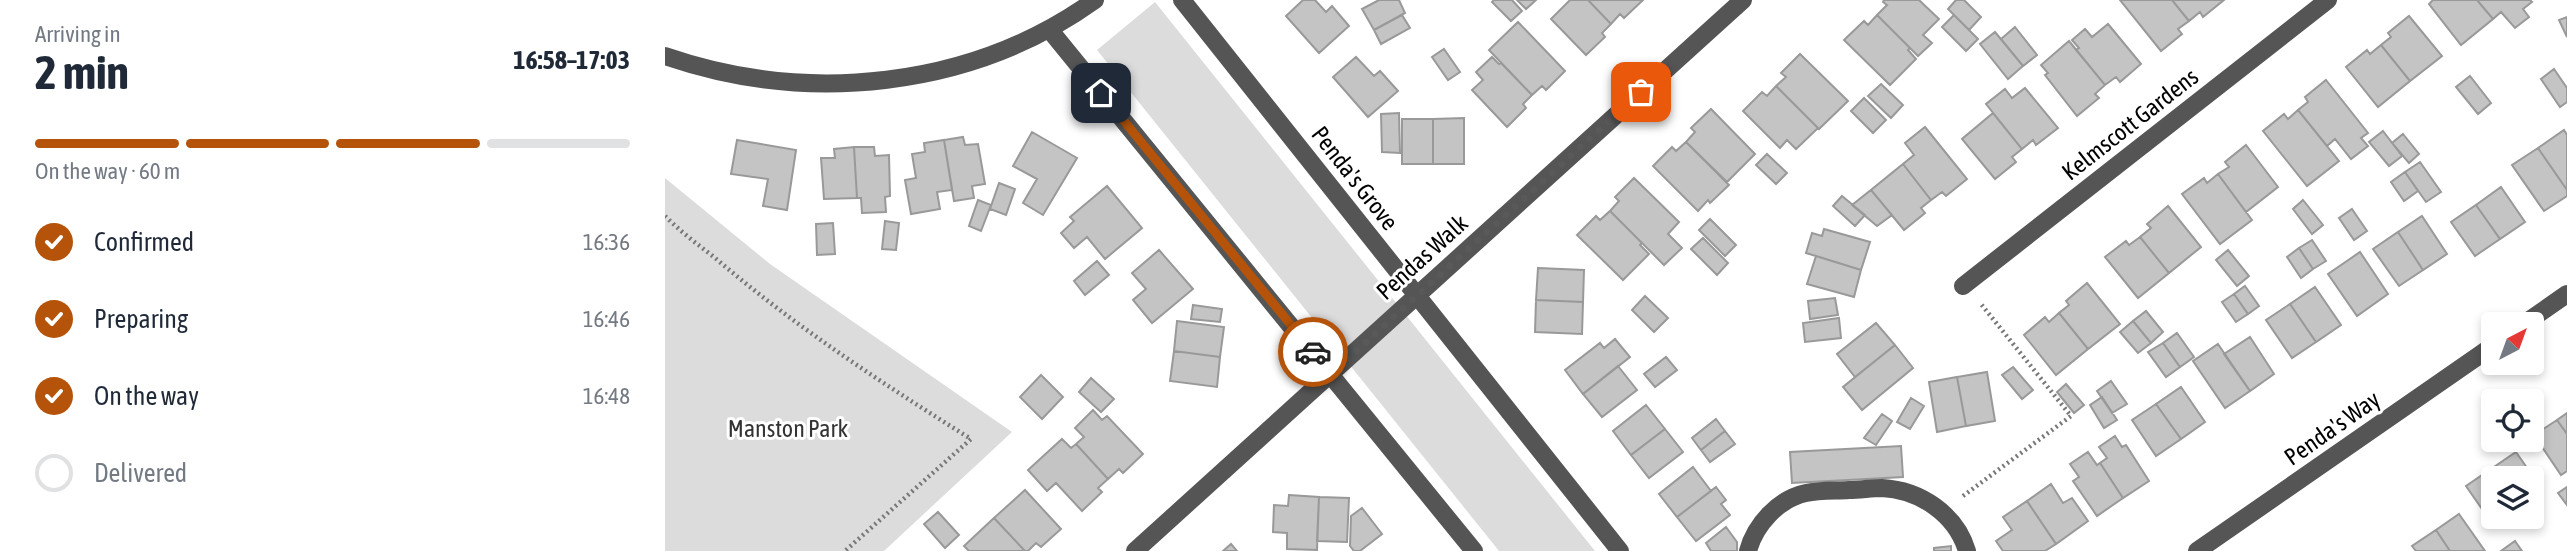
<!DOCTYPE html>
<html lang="en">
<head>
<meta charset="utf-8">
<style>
	body { margin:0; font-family:"Asap Condensed",sans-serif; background:#f6f6f7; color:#1f2937; height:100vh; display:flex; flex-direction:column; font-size:26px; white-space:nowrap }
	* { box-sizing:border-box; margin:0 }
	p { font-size:23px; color:#747a83 }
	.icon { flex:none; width:38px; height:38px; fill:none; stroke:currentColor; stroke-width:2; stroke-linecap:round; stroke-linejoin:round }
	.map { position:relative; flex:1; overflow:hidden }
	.side { display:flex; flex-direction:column; background:#fff; width:665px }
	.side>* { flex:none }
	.needle { width:46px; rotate:41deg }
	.buttons { position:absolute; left:1816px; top:312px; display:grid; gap:14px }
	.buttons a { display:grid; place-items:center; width:63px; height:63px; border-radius:7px; background:#fff; box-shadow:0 4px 10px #0003; font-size:35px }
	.pin { position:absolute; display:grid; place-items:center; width:60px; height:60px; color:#fff; margin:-30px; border-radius:14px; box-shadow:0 4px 10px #0006 }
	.courier { position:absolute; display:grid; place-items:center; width:70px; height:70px; margin:-35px; border:5px solid #b45309; border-radius:50%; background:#fff; color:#222; box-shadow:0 2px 9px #0007 }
	.head em { font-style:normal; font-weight:700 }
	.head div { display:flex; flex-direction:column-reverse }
	.head { display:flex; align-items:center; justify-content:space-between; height:119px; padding:0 35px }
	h1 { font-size:46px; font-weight:700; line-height:52px }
	.bar { display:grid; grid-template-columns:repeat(4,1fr); gap:10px 7px; align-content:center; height:84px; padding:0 35px }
	.bar i { height:9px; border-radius:5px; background:#e0e1e3 }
	.bar .selected { background:#b45309 }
	.bar p { grid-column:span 4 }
	ol { padding:0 35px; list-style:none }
	li { display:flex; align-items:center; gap:21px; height:77px }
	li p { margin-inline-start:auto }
	li .icon { padding:7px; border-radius:50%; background:#b45309; color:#fff; stroke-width:4 }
	li:last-child { color:#747a83 }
	li i { width:38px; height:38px; border:4px solid #e0e1e3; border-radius:50% }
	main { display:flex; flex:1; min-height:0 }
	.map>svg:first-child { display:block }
</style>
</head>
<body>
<main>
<section class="side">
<div class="head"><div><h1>2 min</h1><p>Arriving in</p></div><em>16:58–17:03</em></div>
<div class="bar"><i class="selected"></i><i class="selected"></i><i class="selected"></i><i></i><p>On the way · 60 m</p></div>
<ol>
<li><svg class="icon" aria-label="check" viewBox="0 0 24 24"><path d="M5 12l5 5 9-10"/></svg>Confirmed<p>16:36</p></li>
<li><svg class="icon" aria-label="check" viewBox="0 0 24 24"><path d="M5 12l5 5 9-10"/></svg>Preparing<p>16:46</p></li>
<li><svg class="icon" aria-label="check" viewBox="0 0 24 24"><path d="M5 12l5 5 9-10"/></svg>On the way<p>16:48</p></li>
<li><i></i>Delivered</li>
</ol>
</section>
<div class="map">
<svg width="1902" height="551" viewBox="0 0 1902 551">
	<rect width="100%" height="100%" fill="#fff"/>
	<!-- green -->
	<path fill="#dcdcdc" d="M 490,2 L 930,551 L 834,551 L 432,50 Z
		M 0,178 L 105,264 L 347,432 L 219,551 L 0,551 Z"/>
	<!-- building -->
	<path fill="#c4c4c4" stroke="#999" stroke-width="2" d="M 638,0 L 650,0 L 661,12 L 667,6 L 684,26 L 654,53 L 621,16 Z
		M 714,0 L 734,0 L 740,13 L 709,30 L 697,9 Z
		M 829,0 L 847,0 L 857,11 L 846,21 L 827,2 Z
		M 852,0 L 871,0 L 861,9 Z
		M 905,0 L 923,0 L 946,24 L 937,33 L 940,37 L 921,55 L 886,19 Z
		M 923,0 L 978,0 L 959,18 L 955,14 L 946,24 Z
		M 1219,0 L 1254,0 L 1274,19 L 1258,35 L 1267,43 L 1253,56 L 1212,15 L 1222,5 L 1218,2 Z
		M 1291,0 L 1299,0 L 1316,17 L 1304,30 L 1283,9 Z
		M 1455,0 L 1507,0 L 1524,21 L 1513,29 L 1517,34 L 1496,51 Z
		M 1507,0 L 1559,0 L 1538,17 L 1535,12 L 1524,21 Z
		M 1768,0 L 1812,0 L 1828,19 L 1796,45 L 1764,4 Z
		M 1812,0 L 1865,0 L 1867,2 L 1858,9 L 1864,17 L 1850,28 L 1836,12 L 1828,19 Z
		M 737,15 L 745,28 L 716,44 L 709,30 Z
		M 1212,15 L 1245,48 L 1243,50 L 1251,59 L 1225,85 L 1179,40 L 1199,21 L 1203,25 Z
		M 1289,15 L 1313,39 L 1301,51 L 1277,27 Z
		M 1744,16 L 1777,56 L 1745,81 L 1716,45 L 1726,37 L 1723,33 Z
		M 1902,17 L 1902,37 L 1894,20 Z
		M 853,22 L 900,71 L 881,90 L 877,86 L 867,95 L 824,50 Z
		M 1443,24 L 1476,64 L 1455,82 L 1451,77 L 1440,85 L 1411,50 L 1414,48 L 1407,40 L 1420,29 L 1427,37 Z
		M 1350,27 L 1372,55 L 1358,66 L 1336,39 Z
		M 1330,32 L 1358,66 L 1343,79 L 1315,44 Z
		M 1404,41 L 1440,85 L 1430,94 L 1434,98 L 1412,116 L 1380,75 L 1383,73 L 1376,65 Z
		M 1716,45 L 1745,81 L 1713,107 L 1681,67 L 1702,50 L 1705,54 Z
		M 779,49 L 795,72 L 783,80 L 767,57 Z
		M 1135,54 L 1183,101 L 1154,129 L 1111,86 L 1121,77 L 1116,73 Z
		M 691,57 L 709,76 L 715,71 L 733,91 L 703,117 L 668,77 Z
		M 827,57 L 834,64 L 836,63 L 867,95 L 858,104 L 861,108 L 842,127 L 807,90 L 818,80 L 811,72 Z
		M 1889,69 L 1902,88 L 1902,102 L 1895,107 L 1876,79 Z
		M 1805,76 L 1826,103 L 1813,114 L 1791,87 Z
		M 1661,80 L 1703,133 L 1696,138 L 1703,146 L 1686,159 L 1670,139 L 1662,146 L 1633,110 L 1643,102 L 1640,97 Z
		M 1216,84 L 1238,105 L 1226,118 L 1203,96 Z
		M 1111,86 L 1153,128 L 1131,149 L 1122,140 L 1115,148 L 1078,111 L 1097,92 L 1102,96 Z
		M 1360,88 L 1393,128 L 1371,145 L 1368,140 L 1357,149 L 1321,104 L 1340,89 L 1347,98 Z
		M 1199,98 L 1221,120 L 1208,133 L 1186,111 Z
		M 1046,109 L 1090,154 L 1062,182 L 1021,142 L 1030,132 L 1026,128 Z
		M 1633,110 L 1674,161 L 1642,186 L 1598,131 L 1619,114 L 1623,119 Z
		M 734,113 L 735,153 L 717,152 L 716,114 Z
		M 1328,113 L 1357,149 L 1347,157 L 1351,162 L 1330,179 L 1297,139 Z
		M 799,118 L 799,164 L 768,164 L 768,119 Z
		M 737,119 L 768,119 L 768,164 L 737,164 Z
		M 1260,127 L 1302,179 L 1281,196 L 1277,192 L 1266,200 L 1238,164 L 1249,155 L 1240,143 Z
		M 1899,130 L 1902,135 L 1902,190 L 1873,148 Z
		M 1718,131 L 1737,156 L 1724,166 L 1704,142 Z
		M 367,132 L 412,158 L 378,215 L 358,203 L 372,179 L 348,166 Z
		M 1738,134 L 1754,154 L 1744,163 L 1727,143 Z
		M 298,137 L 300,145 L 313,144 L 320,184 L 307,186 L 309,198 L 289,201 L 279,140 Z
		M 72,140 L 131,150 L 122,210 L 98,206 L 103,179 L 66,174 Z
		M 279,140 L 287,190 L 272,192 L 275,209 L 246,214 L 240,180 L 251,178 L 247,154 L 260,152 L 259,143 Z
		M 1021,142 L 1064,185 L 1045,203 L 1043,200 L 1033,211 L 988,166 L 1007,147 L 1011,151 Z
		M 1581,145 L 1613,187 L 1581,212 L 1553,174 L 1564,167 L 1560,162 Z
		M 189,147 L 209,147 L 210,156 L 224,155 L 225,196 L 220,197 L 221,212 L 197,213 L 196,198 L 192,198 Z
		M 189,147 L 192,198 L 159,199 L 156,158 L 170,158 L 169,149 Z
		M 1873,148 L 1902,190 L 1902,196 L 1879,211 L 1847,165 Z
		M 1102,154 L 1122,173 L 1111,184 L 1091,165 Z
		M 1755,162 L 1776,192 L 1761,202 L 1740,172 Z
		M 1238,164 L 1266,200 L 1256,208 L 1260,213 L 1239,230 L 1206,190 Z
		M 1740,172 L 1753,191 L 1739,201 L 1726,182 Z
		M 1553,174 L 1587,220 L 1555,244 L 1517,194 L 1539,178 L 1542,183 Z
		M 969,178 L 1014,222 L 1003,234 L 1017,248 L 999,265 L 945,211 L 954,201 L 950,197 Z
		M 334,183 L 350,189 L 341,215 L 325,209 Z
		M 442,186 L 477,228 L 440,259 L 422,237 L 409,248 L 396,233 L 409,221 L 405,217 Z
		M 1836,187 L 1860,222 L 1835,239 L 1811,205 Z
		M 1206,190 L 1227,215 L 1212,226 L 1187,205 Z
		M 1177,196 L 1200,215 L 1190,226 L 1168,206 Z
		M 313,200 L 326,205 L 316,231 L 304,226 Z
		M 1638,200 L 1658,225 L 1647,234 L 1628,209 Z
		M 1811,205 L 1835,239 L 1810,256 L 1786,222 Z
		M 1503,206 L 1536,247 L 1504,273 L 1475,237 L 1486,228 L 1482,224 Z
		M 1687,209 L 1702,231 L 1689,240 L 1674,218 Z
		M 945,211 L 977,243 L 975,245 L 984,254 L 958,280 L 912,235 L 931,216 L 935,220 Z
		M 1757,216 L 1782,254 L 1758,270 L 1733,232 Z
		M 1045,219 L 1071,245 L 1060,256 L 1034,230 Z
		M 220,221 L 234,223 L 231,250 L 217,249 Z
		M 168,223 L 170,254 L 152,255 L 151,224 Z
		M 1159,229 L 1205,242 L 1196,270 L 1141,253 L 1147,233 L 1157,236 Z
		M 1733,232 L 1758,270 L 1734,286 L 1708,249 Z
		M 1475,237 L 1504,273 L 1473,298 L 1440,257 L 1461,241 L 1464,245 Z
		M 1038,238 L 1063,263 L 1052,275 L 1026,249 Z
		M 1647,240 L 1661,261 L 1648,269 L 1634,248 Z
		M 1634,248 L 1648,269 L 1636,278 L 1622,257 Z
		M 494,250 L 528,289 L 487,323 L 468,300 L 481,289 L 467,273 Z
		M 1563,250 L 1584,276 L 1572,286 L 1551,260 Z
		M 1695,252 L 1723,294 L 1692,316 L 1663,274 Z
		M 1151,256 L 1196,270 L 1189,297 L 1142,284 Z
		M 432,261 L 444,275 L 420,295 L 409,281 Z
		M 873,268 L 919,270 L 918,302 L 871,300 Z
		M 1422,283 L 1455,324 L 1423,349 L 1394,313 L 1404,305 L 1401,301 Z
		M 1580,286 L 1594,306 L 1583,314 L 1569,294 Z
		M 1650,287 L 1676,325 L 1651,342 L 1625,304 Z
		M 1569,294 L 1583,314 L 1571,322 L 1557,302 Z
		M 980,296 L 1003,318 L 989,332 L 967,310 Z
		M 1170,298 L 1173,315 L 1145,319 L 1143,301 Z
		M 871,300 L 918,302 L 917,334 L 870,332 Z
		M 1625,304 L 1651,342 L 1627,358 L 1601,320 Z
		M 528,305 L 557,309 L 555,322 L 526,319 Z
		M 1481,311 L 1498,332 L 1486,343 L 1468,321 Z
		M 1394,313 L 1423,349 L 1391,375 L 1359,335 L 1380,317 L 1384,322 Z
		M 1174,318 L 1176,338 L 1140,342 L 1138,323 Z
		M 512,321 L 559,327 L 555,357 L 509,351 Z
		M 1468,321 L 1486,343 L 1473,353 L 1455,332 Z
		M 1211,323 L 1230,345 L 1190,377 L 1172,354 Z
		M 1512,333 L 1529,357 L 1515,367 L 1498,343 Z
		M 1585,337 L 1609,374 L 1585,391 L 1559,354 Z
		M 950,339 L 965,357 L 918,394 L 900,370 L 935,343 L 939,348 Z
		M 1498,343 L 1515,367 L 1501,377 L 1483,352 Z
		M 1553,344 L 1585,391 L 1560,408 L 1528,361 Z
		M 1230,345 L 1248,368 L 1197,410 L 1178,387 Z
		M 509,351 L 555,357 L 552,387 L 505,381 Z
		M 1001,357 L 1012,370 L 990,387 L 979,374 Z
		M 953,366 L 972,390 L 937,417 L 918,394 Z
		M 1348,367 L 1368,390 L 1357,399 L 1337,375 Z
		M 1322,372 L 1330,421 L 1301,426 L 1292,377 Z
		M 376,375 L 398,397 L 377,419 L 355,397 Z
		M 1292,377 L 1301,426 L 1272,432 L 1264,382 Z
		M 426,378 L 449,399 L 436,412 L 414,392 Z
		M 1446,381 L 1462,404 L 1447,413 L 1432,391 Z
		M 1401,384 L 1419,405 L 1409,413 L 1392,392 Z
		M 1516,387 L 1540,422 L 1516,439 L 1491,404 Z
		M 1437,397 L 1452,420 L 1439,428 L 1425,405 Z
		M 1246,398 L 1259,406 L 1245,429 L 1232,422 Z
		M 1491,404 L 1516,439 L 1491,456 L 1467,420 Z
		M 981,405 L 1000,429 L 966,455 L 948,431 Z
		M 428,410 L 437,420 L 442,416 L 478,454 L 458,473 L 454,469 L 443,479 L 411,444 L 419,437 L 410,428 Z
		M 1902,413 L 1902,434 L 1892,420 Z
		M 1217,414 L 1227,421 L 1211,445 L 1199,438 Z
		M 1051,419 L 1060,431 L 1036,450 L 1027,438 Z
		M 1892,420 L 1902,434 L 1902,471 L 1896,475 L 1869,435 Z
		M 1000,429 L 1018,452 L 984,478 L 966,455 Z
		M 1060,431 L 1070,444 L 1045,462 L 1036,450 Z
		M 1450,436 L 1457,447 L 1461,445 L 1484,481 L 1458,498 L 1435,463 L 1442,458 L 1434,447 Z
		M 397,439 L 406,448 L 411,444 L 443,479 L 433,488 L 437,492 L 417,511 L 391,483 L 382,491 L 363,470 Z
		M 1236,446 L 1238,477 L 1127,483 L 1125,452 Z
		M 1423,452 L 1432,465 L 1435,463 L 1458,498 L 1432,516 L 1408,481 L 1414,477 L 1405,464 Z
		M 1851,452 L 1876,488 L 1867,494 L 1867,478 L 1832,478 L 1826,469 Z
		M 1028,467 L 1046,491 L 1012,517 L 994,494 Z
		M 1826,469 L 1832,478 L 1829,478 L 1829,516 L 1835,516 L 1826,522 L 1801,486 Z
		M 1386,484 L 1398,503 L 1407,498 L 1423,521 L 1391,544 L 1362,501 Z
		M 1051,487 L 1061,500 L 1056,504 L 1065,515 L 1031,541 L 1012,517 Z
		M 1902,487 L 1902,505 L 1893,493 Z
		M 360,490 L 396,529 L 376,547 L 371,543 L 363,551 L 360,551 L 329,518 Z
		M 624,495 L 654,497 L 652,550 L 622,549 L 622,533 L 608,532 L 609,505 L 623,506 Z
		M 654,497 L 684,498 L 682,542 L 652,541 Z
		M 1362,501 L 1391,544 L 1380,551 L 1338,551 L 1331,541 L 1347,530 L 1338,517 Z
		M 697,508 L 717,534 L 695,551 L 689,551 L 685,546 L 686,516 Z
		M 273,512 L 294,535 L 280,548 L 259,524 Z
		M 1794,514 L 1820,551 L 1785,551 L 1771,530 Z
		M 329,518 L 360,551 L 304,551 L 299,546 Z
		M 1061,527 L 1072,542 L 1072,551 L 1046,551 L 1041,543 Z
		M 1771,530 L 1785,551 L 1751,551 L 1747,546 Z
		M 1850,541 L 1857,551 L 1836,551 Z
		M 566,544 L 572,551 L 558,551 Z
		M 1286,546 L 1286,551 L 1269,551 L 1269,548 Z"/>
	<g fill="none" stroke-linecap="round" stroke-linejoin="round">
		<!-- path -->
		<path stroke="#777" stroke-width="4.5" stroke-dasharray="2 3.5" stroke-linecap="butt" d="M 0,216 C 15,231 32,244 49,257 C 129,326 217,383 306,439 L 180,551
			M 1298,496 L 1406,416 L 1316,304"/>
		<!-- minor -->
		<path stroke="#555" stroke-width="18" d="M 517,0 L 955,551
			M 384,29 L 809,551
			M 0,56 C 142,105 306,89 430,0
			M 1298,286 L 1663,0
			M 1859,324 L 1902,294
			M 470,551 L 1078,0
			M 1083,551 C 1090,525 1113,499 1141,493 C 1155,490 1171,491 1184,490 C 1195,490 1206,488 1217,488 C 1255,490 1291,514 1302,551
			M 1532,551 L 1829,345"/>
	</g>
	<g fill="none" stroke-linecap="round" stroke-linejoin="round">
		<!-- done -->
		<path stroke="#595959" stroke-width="7" stroke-dasharray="0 12.6" d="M 648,352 L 666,374 L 976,92"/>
		<!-- route -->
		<path stroke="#b45309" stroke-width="9" d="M 436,93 L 648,352"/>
	</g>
	<g text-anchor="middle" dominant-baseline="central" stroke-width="6" stroke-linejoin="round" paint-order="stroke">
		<!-- street labels -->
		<g font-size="24" fill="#000" stroke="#fff">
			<text transform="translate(1465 124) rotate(-38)">Kelmscott Gardens</text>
			<text transform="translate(690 178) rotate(52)">Penda's Grove</text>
			<text transform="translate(757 257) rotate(-42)">Pendas Walk</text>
			<text transform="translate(1667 428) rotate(-35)">Penda's Way</text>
		</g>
		<!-- park labels -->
		<g font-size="24" fill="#333" stroke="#fff">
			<text x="123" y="428">Manston Park</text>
		</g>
	</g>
</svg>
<div class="buttons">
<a><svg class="needle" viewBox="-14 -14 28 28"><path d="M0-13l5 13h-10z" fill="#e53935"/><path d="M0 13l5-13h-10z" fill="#747a83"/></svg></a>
<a><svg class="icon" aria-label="locate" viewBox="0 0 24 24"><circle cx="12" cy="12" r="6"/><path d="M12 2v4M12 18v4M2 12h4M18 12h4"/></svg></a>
<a><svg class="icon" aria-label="layers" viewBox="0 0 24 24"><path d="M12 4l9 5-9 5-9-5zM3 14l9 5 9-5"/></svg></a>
</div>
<div class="pin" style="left:976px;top:92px;background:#ea580c"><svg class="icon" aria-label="bag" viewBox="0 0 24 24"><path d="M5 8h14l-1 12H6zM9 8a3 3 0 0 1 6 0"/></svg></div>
<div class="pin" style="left:436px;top:93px;background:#1f2937"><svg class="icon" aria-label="home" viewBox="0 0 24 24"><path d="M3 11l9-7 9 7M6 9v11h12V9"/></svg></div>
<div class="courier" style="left:648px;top:352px"><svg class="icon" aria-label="car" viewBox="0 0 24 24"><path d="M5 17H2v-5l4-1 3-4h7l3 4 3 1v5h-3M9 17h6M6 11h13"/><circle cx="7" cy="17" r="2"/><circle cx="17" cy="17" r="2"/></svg></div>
</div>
</main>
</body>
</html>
